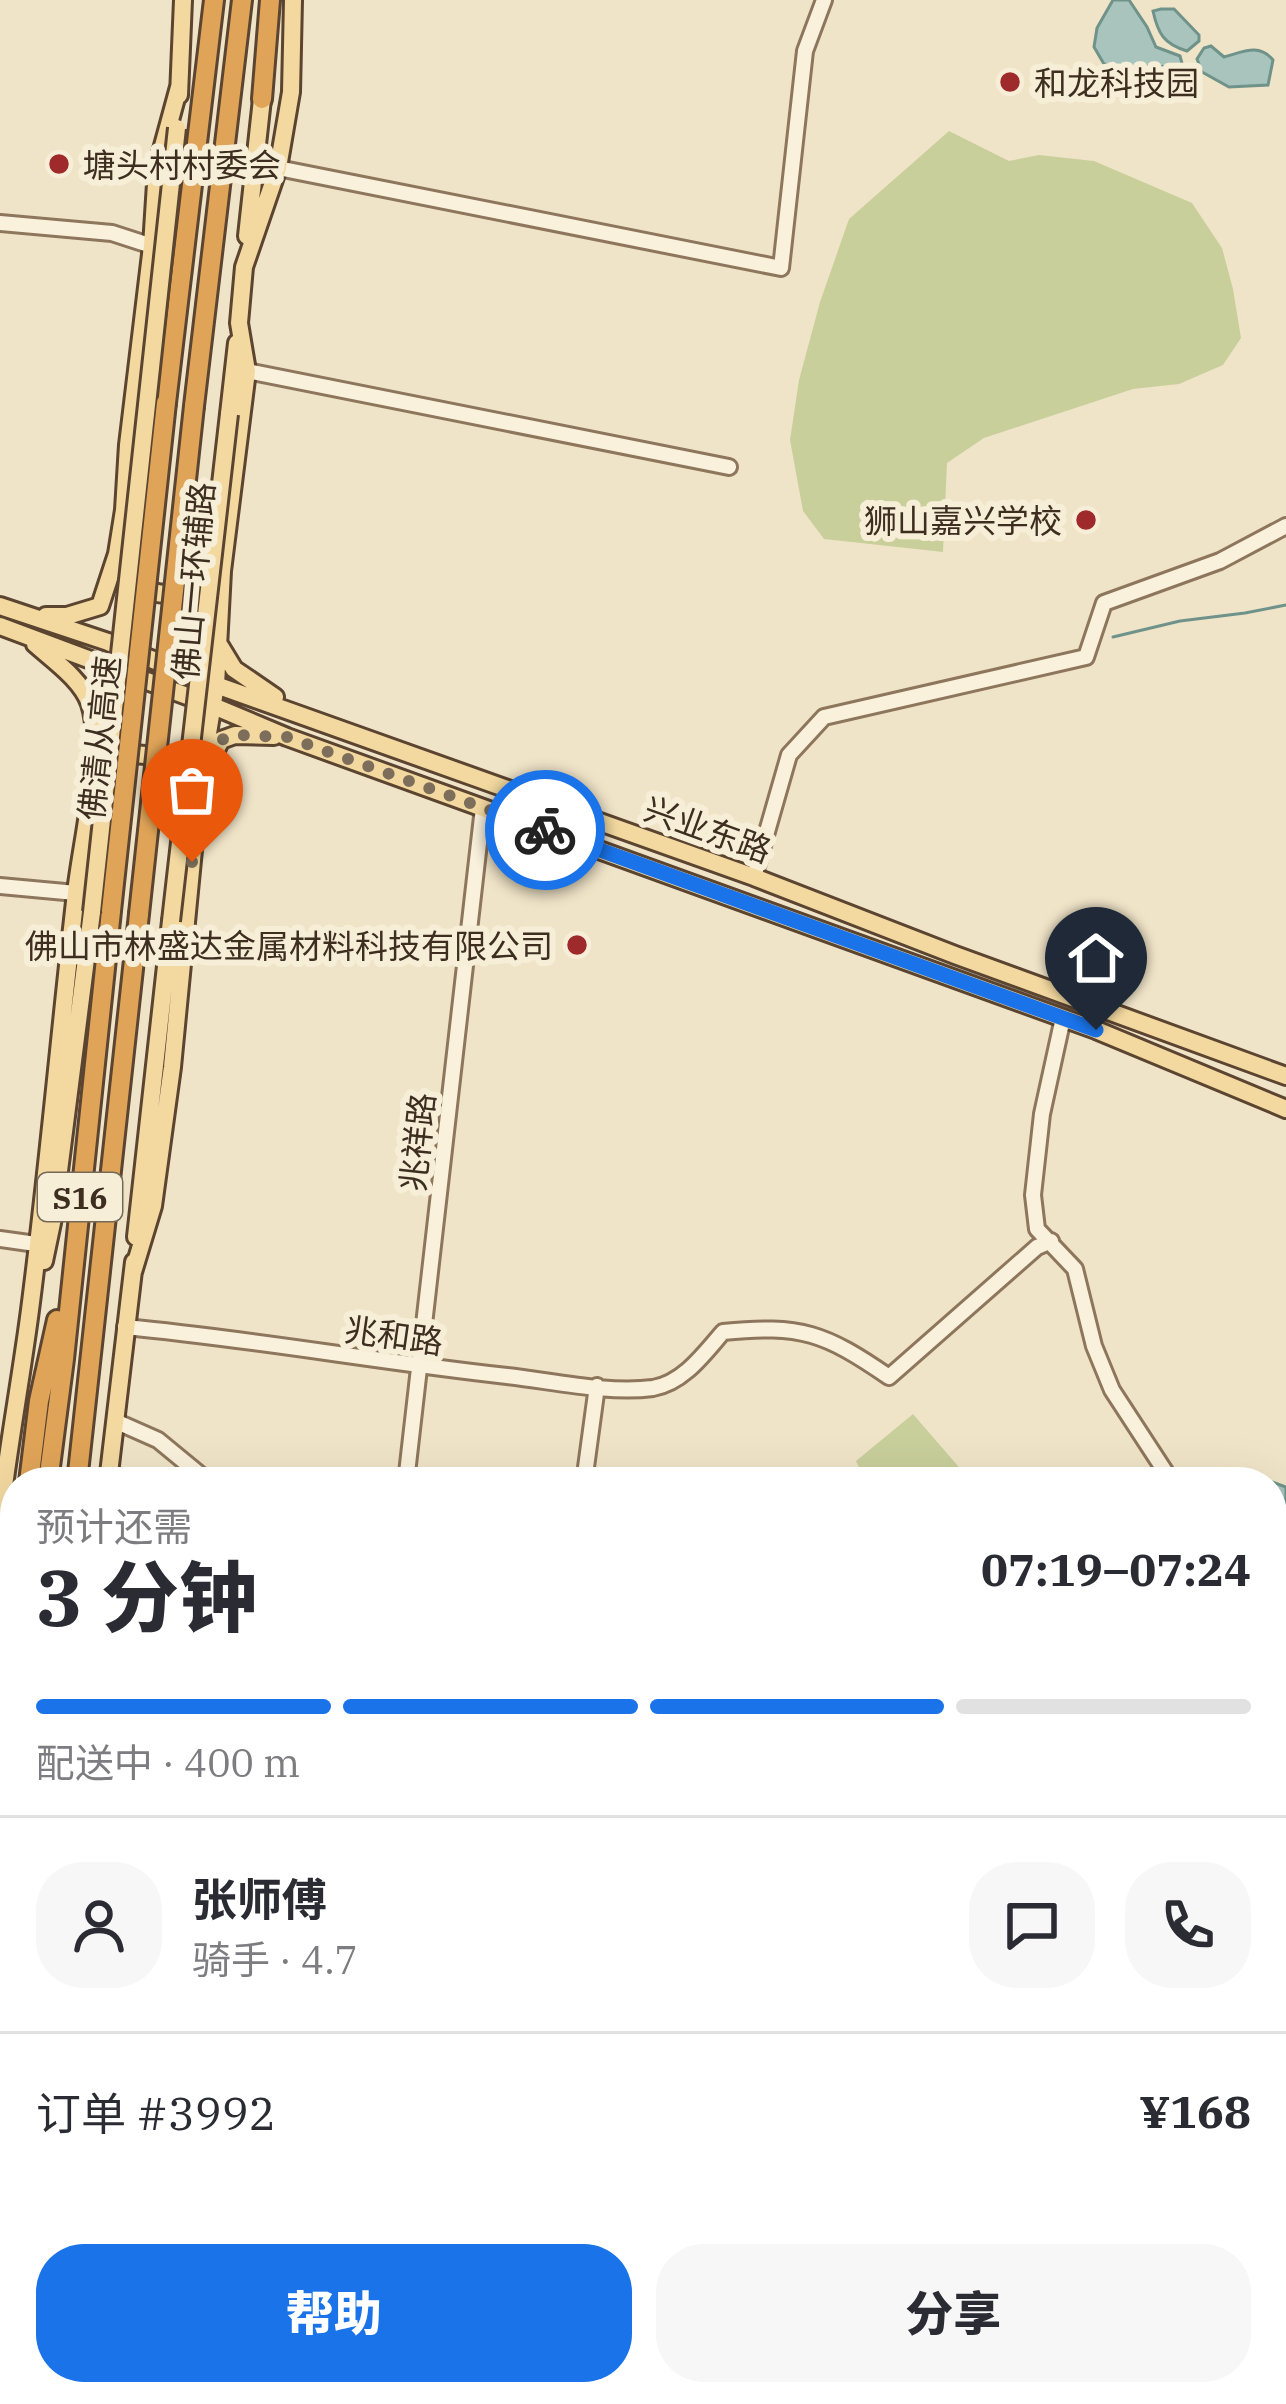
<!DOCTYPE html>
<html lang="zh">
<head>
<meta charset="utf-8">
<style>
	body { margin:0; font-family:"IBM Plex Serif","Noto Sans SC",serif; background:#f7f7f7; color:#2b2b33; height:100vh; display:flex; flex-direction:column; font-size:45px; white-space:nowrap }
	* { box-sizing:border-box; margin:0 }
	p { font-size:39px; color:#7c7c81 }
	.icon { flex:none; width:66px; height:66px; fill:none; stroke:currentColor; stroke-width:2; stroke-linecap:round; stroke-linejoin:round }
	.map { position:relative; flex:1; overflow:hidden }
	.side { position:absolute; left:0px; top:1467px; width:1287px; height:939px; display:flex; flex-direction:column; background:#fff; border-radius:48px 48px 0 0; box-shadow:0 12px 48px #0002 }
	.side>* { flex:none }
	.pin { position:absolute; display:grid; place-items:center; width:102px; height:102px; color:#fff; margin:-123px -51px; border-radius:50% 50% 50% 0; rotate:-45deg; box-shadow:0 0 12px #0007 }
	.pin .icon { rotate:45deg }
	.courier { position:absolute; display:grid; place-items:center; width:120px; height:120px; margin:-60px; border:9px solid #1a73e8; border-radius:50%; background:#fff; color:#222; box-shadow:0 3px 15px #0007 }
	.summary em { font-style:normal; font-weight:800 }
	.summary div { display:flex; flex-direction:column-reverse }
	.summary { display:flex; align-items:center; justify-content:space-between; height:204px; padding:0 36px }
	h1 { font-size:78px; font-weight:800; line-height:90px }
	.bar { display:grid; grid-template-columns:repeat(4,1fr); gap:18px 12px; align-content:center; height:144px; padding:0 36px }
	.bar i { height:15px; border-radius:9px; background:#e1e1e2 }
	.bar .active { background:#1a73e8 }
	.bar p { grid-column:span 4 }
	.line { display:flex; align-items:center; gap:30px; padding:0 36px; border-top:3px solid #e1e1e2 }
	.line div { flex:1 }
	.round { display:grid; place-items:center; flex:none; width:126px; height:126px; border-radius:48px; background:#f7f7f7 }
	.action { display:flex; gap:24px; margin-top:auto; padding:24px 36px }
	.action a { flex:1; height:138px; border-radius:48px; background:#1a73e8; color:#fff; font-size:48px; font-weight:800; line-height:138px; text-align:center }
	.action a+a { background:#f7f7f7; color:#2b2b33 }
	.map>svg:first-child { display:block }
</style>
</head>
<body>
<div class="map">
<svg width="1286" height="2404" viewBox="0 0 1286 2404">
	<rect width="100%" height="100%" fill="#f0e4c8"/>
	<!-- green -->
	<path fill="#c9cf9b" d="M 949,131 L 1009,161 L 1039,155 L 1094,161 L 1192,203 L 1222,248 L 1233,289 L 1241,338 L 1223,365 L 1179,384 L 1133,389 L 984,438 L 947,463 L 943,552 L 824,539 L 803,511 L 790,440 L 799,380 L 820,302 L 849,219 Z
		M 913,1414 L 964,1473 L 968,1482 L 866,1482 L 856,1461 Z"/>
	<!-- water -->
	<path fill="#a9c4bc" stroke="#6f938a" stroke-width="3" d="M 1113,0 L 1129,0 L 1147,27 L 1156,47 L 1180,56 L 1183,67 L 1146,66 L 1125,72 L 1104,64 L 1094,47 L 1097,28 Z
		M 1161,9 L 1174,9 L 1199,35 L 1199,41 L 1187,51 C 1164,44 1158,34 1153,11 Z
		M 1211,46 L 1224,57 C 1243,52 1259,43 1273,60 L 1268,85 L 1229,87 L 1202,72 L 1197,59 L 1204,48 Z
		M 1248,1473 L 1286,1487 L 1286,1567 L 1272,1551 L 1272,1482 L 1239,1482 Z"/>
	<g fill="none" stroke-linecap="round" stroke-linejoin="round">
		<!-- stream -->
		<path stroke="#6f938a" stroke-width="3" d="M 1113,637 L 1180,621 L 1245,613 L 1286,605"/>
		<defs>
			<path id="minor" d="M 278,168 L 781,268 L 805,51 L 824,0
				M 0,223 L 112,233 L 152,246
				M 247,371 L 729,467
				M 754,877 L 789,755 L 824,717 L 1086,657 L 1104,603 L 1220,561 L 1286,526
				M 0,886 L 76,893
				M 1063,1018 L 1042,1114 L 1033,1195 L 1037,1229 L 1075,1269 L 1094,1346 L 1112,1390 L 1172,1482
				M 0,1239 L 36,1244
				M 125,1327 C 253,1339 379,1362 507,1376 C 552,1381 608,1394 653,1388 C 683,1383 704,1354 723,1332 C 801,1324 825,1333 889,1377 L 1037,1247 L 1051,1241
				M 115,1421 L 158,1440 L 209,1482
				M 406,1482 L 483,808
				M 584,1482 L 597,1386
				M 1272,1600 L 1286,1621
				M 1272,2226 L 1286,2225
				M 1272,2378 L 1286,2381
				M 250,2391 L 259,2404
				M 904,2391 L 924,2404
				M 556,2404 L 570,2391
				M 1004,2404 L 1015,2391
				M 1159,2404 L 1178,2391"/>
			<path id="major" d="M 179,95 L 183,0
				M 247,236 L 262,99
				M 229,414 L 237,343
				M 123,566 C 149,608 185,596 219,573
				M 0,606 L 108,642 L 216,685 L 754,877 L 955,955 L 1286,1076
				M 46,616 L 67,616 L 100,606 L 117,554 L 124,510 L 128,445 L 152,246 L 157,168 L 179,87
				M 0,626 L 211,705 L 287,737 L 1096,1030 L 1286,1109
				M 220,646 L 234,669 L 275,697
				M 98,764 L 108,756 L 122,753 L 168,757 L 180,763 L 191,778
				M 208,765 L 221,740 L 235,735 L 274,736
				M 136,1237 L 171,921
				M 44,1261 L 53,1218 L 92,912
				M 133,1272 L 153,1206 L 172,1067 L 199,788 L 216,685 L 222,571 L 247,371 L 239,323 L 244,267 L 278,168 L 291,92 L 293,0
				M 108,1482 L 134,1262
				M 0,1517 C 8,1448 21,1379 30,1310 C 48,1171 60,1032 76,893 C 81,845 105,748 90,704 C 82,680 53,660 35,644
				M 0,2385 L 15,2241
				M 161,2391 L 174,2404
				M 220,2391 L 228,2404"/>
			<path id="highway" d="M 262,99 L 270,0
				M 166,403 L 214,0
				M 194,406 L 242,0
				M 29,1482 L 39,1401 L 57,1320
				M 48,1482 L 64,1359 L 111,911
				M 77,1482 L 139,914
				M 0,1730 L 15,1593
				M 0,1907 L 15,1776
				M 0,2154 L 15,2032
				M 134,2391 L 151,2404
				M 32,2404 L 49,2391"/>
		</defs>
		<!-- minor casing -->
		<use href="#minor" stroke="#8d765c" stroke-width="20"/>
		<!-- major casing -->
		<use href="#major" stroke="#5b4430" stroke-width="22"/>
		<!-- highway casing -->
		<use href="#highway" stroke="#5b4430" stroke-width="24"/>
		<!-- minor -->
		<use href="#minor" stroke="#faf1dc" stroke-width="14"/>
		<!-- major -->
		<use href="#major" stroke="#f3d9a0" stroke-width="16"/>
		<!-- highway -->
		<use href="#highway" stroke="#e0a458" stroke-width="18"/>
		<defs>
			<path id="major-bridge" d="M 92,912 L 177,128
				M 171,921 L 229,414
				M 0,2315 L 15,2318"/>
			<path id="highway-bridge" d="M 111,911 L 166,403
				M 139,914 L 194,406"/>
		</defs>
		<!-- major-bridge casing -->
		<use href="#major-bridge" stroke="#5b4430" stroke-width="22" stroke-linecap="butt"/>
		<!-- highway-bridge casing -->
		<use href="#highway-bridge" stroke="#5b4430" stroke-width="24" stroke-linecap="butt"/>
		<!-- major-bridge -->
		<use href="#major-bridge" stroke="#f3d9a0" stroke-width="16"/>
		<!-- highway-bridge -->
		<use href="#highway-bridge" stroke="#e0a458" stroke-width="18"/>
	</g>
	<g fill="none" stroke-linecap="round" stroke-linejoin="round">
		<!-- done -->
		<path stroke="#7c6e5b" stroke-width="12" stroke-dasharray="0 21.6" d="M 192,862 L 199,788 L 212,753 L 221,740 L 235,735 L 287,737 L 545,830"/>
		<!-- route -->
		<path stroke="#1a73e8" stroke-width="15" d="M 545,830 L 1096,1030"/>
	</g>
	<!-- markers -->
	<g fill="#9e2a2b" stroke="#f7eed8" stroke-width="4.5">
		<circle cx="1010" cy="82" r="12"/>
		<circle cx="59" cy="164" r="12"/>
		<circle cx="1086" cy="520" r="12"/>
		<circle cx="577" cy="945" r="12"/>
	</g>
	<g text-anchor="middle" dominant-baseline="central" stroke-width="12" stroke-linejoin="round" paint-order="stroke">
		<!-- shield labels -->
		<rect fill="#f7eed8" stroke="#756857" stroke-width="3" x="38" y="1173" width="84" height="48" rx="9"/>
		<g font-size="30" font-weight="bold" fill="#3d2e20">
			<text x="80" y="1197">S16</text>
		</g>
		<!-- poi labels -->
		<g font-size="33" fill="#3d2e20" stroke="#f7eed8" text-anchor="start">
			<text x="1034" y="82">和龙科技园</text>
			<text x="83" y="164">塘头村村委会</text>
			<text x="1062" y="520" text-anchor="end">狮山嘉兴学校</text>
			<text x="553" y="945" text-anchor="end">佛山市林盛达金属材料科技有限公司</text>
		</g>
		<!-- street labels -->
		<g font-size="33" fill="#3d2e20" stroke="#f7eed8">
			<text transform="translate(193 581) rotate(-85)">佛山一环辅路</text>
			<text transform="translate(99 738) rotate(-84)">佛清从高速</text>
			<text transform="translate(708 829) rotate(20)">兴业东路</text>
			<text transform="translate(417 1142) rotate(-84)">兆祥路</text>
			<text transform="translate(394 1335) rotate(8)">兆和路</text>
		</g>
	</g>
</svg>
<div class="pin" style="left:192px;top:862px;background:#ea580c"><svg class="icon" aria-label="bag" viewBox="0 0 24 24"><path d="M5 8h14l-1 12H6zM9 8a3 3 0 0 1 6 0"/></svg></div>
<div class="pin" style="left:1096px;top:1030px;background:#1f2937"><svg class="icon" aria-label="home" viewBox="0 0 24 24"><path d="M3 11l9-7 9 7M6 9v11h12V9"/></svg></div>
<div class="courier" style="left:545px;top:830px"><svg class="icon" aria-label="bike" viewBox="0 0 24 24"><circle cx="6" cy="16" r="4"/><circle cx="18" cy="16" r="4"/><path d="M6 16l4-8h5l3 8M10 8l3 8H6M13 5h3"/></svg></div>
<section class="side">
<div class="summary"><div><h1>3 分钟</h1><p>预计还需</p></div><em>07:19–07:24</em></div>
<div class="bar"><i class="active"></i><i class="active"></i><i class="active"></i><i></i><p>配送中 · 400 m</p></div>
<div class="line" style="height:216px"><a class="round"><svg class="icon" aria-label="person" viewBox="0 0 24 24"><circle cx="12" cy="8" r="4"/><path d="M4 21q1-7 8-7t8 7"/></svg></a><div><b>张师傅</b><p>骑手 · 4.7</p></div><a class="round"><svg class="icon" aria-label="chat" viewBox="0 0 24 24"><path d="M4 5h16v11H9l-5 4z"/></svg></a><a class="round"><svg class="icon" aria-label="phone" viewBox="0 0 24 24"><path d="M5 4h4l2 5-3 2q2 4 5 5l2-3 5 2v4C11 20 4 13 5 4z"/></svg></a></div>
<div class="line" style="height:156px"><div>订单 #3992</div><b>¥168</b></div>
<div class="action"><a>帮助</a><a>分享</a></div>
</section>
</div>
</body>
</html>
